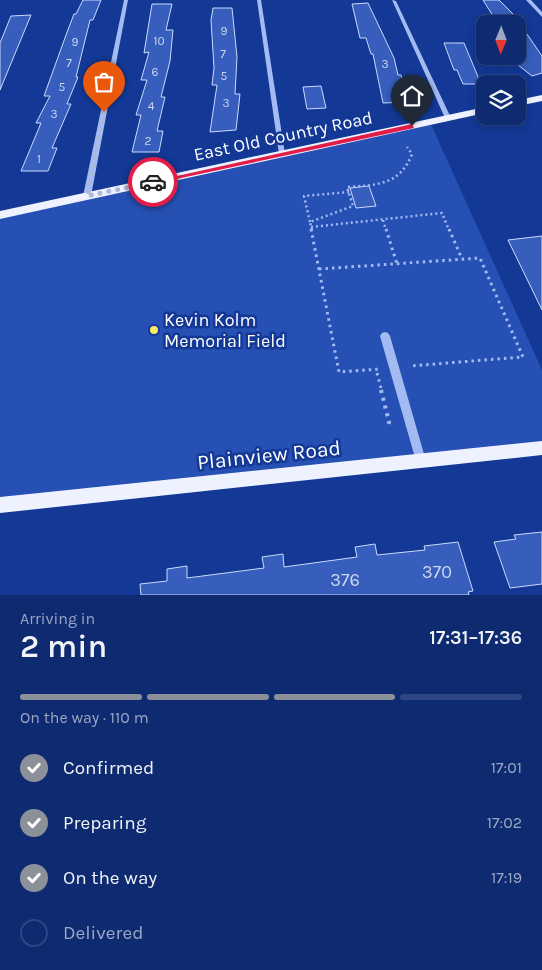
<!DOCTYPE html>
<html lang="en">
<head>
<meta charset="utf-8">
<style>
	body { margin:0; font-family:Karla,sans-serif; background:#1c3678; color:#f1f3f6; height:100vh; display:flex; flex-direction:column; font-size:19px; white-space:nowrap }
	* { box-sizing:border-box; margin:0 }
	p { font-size:16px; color:#9ba7c3 }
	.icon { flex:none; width:28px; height:28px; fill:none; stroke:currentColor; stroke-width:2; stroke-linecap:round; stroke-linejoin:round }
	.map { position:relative; height:595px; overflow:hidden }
	.drawer { display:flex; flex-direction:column; background:#0e2a70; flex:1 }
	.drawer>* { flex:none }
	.needle { width:32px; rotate:181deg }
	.fabs { position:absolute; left:476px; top:15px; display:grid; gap:10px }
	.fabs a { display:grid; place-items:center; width:50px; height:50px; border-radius:10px; background:#0e2a70; box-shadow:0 2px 8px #0003,0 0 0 1px #2e4683; font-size:25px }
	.pin { position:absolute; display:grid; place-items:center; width:42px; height:42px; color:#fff; margin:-51px -21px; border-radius:50% 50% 50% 0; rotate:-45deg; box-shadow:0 0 5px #0007 }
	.pin .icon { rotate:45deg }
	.courier { position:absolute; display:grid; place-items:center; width:50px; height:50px; margin:-25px; border:4px solid #e11d48; border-radius:50%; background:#fff; color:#222; box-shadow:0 1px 6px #0007 }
	.overview em { font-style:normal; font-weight:600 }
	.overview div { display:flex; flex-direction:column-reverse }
	.overview { display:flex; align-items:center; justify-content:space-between; height:85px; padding:0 20px }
	h1 { font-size:32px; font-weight:600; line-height:38px }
	.bar { display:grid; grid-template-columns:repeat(4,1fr); gap:8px 5px; align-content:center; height:60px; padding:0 20px }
	.bar i { height:6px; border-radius:4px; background:#2e4683 }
	.bar .on { background:#8c9099 }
	.bar p { grid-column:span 4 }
	ol { padding:0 20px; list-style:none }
	li { display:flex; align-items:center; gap:15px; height:55px }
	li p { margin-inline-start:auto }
	li .icon { padding:5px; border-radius:50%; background:#8c9099; color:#fff; stroke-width:4 }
	li:last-child { color:#9ba7c3 }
	li i { width:28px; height:28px; border:2px solid #2e4683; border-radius:50% }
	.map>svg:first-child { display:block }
</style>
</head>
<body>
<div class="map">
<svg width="542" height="595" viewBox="0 0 542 595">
	<rect width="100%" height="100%" fill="#133895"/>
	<!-- green -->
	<path fill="#2650b4" d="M 430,122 L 542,370 L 542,448 L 0,504 L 0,215 Z"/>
	<!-- building -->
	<path fill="#375ebc" stroke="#cbdafd" d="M 83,0 L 101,0 L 93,20 L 90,20 L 76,77 L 78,77 L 67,104 L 71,104 L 52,148 L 57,148 L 48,171 L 21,171 L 41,123 L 36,123 L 50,96 L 44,96 L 66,35 L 74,14 L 76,14 Z
		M 483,0 L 499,0 L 523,24 L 520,24 L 542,56 L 542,73 L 532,76 L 518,65 L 518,24 L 498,24 Z
		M 368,3 L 394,58 L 398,75 L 401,75 L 411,102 L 383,103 L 373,54 L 371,54 L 366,38 L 360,38 L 352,4 Z
		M 152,4 L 172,4 L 166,30 L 173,30 L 170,61 L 161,97 L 165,97 L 157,131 L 163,131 L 159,152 L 132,152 L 141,115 L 136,115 L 147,80 L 141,80 L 149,52 L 144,53 Z
		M 213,8 L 232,8 L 237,57 L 235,94 L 240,94 L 236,130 L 210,132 L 217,85 L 212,85 L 214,68 L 211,20 Z
		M 31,15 L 0,90 L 0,43 L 11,16 Z
		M 444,43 L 464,43 L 481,84 L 463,84 L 457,70 L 454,70 Z
		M 321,86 L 326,108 L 307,109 L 303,87 Z
		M 369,186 L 376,206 L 356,208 L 350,188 Z
		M 542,236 L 542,310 L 508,240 Z
		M 542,532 L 542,584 L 510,588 L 494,542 L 516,539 L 514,535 Z
		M 458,542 L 473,591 L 468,592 L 469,595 L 141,595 L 140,584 L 167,581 L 167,569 L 187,566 L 187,578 L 264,568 L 262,557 L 283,554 L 284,567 L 357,557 L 355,547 L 375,544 L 377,555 L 425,550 L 424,546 Z"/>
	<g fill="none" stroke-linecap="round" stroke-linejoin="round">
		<!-- path-far2 -->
		<path stroke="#a3bbf2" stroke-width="2.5" stroke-dasharray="2 3" stroke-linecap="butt" d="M 383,220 L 386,230
			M 310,222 L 304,196 L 349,192
			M 311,227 L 442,213 L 449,230
			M 312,230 L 310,222 L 353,206 L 347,187 C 377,185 400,185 412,154 L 407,147"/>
		<!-- path-far1 -->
		<path stroke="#a3bbf2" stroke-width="3" stroke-dasharray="2.5 4" stroke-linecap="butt" d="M 311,229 L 339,372 L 380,369
			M 386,229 L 397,264
			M 449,229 L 462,259
			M 319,269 L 480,258 L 523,357 L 409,366
			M 377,373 L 382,392"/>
		<!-- path -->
		<path stroke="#a3bbf2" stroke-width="4" stroke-dasharray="3 5" stroke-linecap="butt" d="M 381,390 L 389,422 L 387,428"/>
		<!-- minor -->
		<path fill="#a3bbf2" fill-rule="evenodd" d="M 124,0 L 128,0 L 91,196 L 87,198 L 83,196 Z
			M 257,0 L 261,0 L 285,154 L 282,156 L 279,154 Z
			M 392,0 L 396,1 L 451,118 L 450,119 L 446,119 L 445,118 Z
			M 526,0 L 531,0 L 542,12 L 542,17 Z
			M 385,332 L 388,333 L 390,336 L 426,461 L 425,465 L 421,466 L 417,465 L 416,461 L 380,336 L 382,333 Z"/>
		<!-- major -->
		<path fill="#eef2ff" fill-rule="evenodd" d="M 542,95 L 542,101 L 518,106 L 518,100 Z
			M 485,107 L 485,113 L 0,219 L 0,211 Z
			M 542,441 L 542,455 L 0,513 L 0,497 Z"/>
	</g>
	<!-- route -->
	<path fill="#e11d48" d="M 412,124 L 414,128 L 153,184 L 150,182 Z"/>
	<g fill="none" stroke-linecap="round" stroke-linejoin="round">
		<!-- done -->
		<path stroke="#acb9da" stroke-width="5" stroke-dasharray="0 9" d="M 104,112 L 87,196 L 153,182"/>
	</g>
	<!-- markers -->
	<circle fill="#ffea64" stroke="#133895" stroke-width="2" cx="154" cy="330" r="5"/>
	<g text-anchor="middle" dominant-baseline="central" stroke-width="5" stroke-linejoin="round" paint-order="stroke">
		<!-- far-number labels -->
		<g font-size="12" fill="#cdd7ee">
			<text x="224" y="31">9</text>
			<text x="159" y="41">10</text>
			<text x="75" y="42">9</text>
			<text x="223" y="54">7</text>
			<text x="69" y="63">7</text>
			<text x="385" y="64">3</text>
			<text x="155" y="72">6</text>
			<text x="224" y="76">5</text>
			<text x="62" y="87">5</text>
			<text x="226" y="103">3</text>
			<text x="151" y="106">4</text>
			<text x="54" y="114">3</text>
			<text x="148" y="141">2</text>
			<text x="39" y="159">1</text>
		</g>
		<!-- street labels -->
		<g font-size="18" fill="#fff" stroke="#133895">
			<text transform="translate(283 136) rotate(-12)">East Old Country Road</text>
		</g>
		<!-- poi labels -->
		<g font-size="18" fill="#fff" stroke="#133895" text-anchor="start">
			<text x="164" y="320">Kevin Kolm<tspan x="164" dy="21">Memorial Field</tspan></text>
		</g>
		<!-- near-number labels -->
		<g font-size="18" fill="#cdd7ee">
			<text x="437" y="572">370</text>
			<text x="345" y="580">376</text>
		</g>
		<!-- near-street labels -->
		<g font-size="21" fill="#fff" stroke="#133895">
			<text transform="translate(269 455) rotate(-6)">Plainview Road</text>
		</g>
	</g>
</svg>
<div class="fabs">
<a><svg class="needle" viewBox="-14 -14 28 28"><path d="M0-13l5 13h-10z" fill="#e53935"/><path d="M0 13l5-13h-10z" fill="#9ba7c3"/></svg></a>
<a><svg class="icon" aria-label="layers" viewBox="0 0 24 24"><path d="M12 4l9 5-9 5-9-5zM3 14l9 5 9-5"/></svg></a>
</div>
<div class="pin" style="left:104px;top:112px;background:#ea580c"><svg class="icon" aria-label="bag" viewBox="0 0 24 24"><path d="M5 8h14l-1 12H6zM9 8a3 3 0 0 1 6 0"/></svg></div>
<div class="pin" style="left:412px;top:126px;background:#1f2937"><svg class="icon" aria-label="home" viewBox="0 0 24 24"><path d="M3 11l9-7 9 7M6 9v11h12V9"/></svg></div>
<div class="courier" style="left:153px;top:182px"><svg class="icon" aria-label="car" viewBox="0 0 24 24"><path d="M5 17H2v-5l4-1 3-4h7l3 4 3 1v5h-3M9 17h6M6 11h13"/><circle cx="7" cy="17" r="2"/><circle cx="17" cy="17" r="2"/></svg></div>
</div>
<section class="drawer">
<div class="overview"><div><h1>2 min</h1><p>Arriving in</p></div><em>17:31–17:36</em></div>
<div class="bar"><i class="on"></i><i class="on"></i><i class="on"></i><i></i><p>On the way · 110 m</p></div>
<ol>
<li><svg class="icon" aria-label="check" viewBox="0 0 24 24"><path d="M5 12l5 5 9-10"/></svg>Confirmed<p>17:01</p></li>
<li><svg class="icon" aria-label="check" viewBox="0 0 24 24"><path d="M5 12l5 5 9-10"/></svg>Preparing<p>17:02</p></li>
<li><svg class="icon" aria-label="check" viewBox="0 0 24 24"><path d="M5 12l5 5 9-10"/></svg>On the way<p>17:19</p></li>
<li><i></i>Delivered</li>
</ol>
</section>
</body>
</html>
